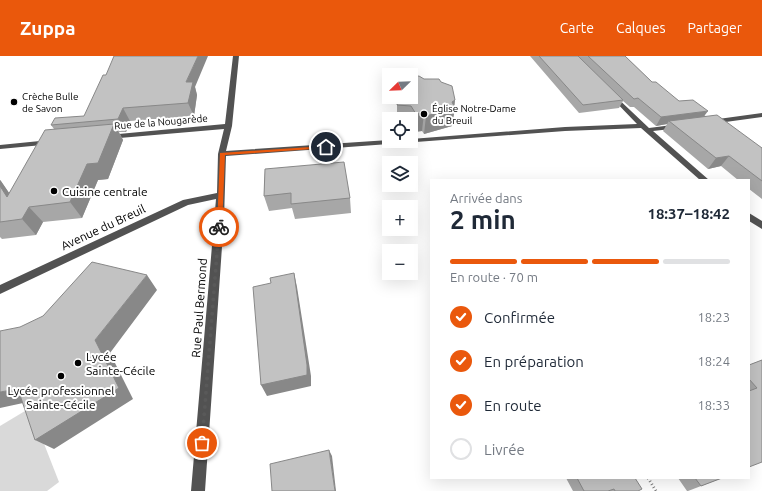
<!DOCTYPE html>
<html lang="fr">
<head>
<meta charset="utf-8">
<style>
	body { margin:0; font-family:Ubuntu,sans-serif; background:#f2f2f3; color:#1f2937; height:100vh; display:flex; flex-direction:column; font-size:15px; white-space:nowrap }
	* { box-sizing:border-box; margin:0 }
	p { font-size:13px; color:#747a83 }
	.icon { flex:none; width:22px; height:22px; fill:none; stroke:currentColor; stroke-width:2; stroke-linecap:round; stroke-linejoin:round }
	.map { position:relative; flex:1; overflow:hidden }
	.sheet { position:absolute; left:430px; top:123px; width:320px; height:300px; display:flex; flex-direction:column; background:#fff; border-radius:0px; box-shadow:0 4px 16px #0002 }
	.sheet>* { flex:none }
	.needle { width:26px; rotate:247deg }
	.tools { position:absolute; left:382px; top:12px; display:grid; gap:8px }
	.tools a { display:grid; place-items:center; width:36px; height:36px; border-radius:0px; background:#fff; box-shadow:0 4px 16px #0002; font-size:20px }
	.pin { position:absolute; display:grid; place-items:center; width:34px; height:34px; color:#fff; margin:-17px; border:2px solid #fff; border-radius:50%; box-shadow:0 1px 4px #0007 }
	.courier { position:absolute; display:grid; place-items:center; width:40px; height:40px; margin:-20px; border:3px solid #ea580c; border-radius:50%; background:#fff; color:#222; box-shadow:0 1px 5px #0007 }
	.summary em { font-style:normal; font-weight:700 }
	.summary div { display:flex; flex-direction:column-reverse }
	.summary { display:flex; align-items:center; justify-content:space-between; height:68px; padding:0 20px }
	h1 { font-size:26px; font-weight:700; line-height:30px }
	.bar { display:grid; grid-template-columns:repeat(4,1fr); gap:6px 4px; align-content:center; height:48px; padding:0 20px }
	.bar i { height:5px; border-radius:3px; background:#e0e1e3 }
	.bar .active { background:#ea580c }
	.bar p { grid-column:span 4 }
	ol { padding:0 20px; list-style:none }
	li { display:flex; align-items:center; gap:12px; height:44px }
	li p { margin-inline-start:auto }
	li .icon { padding:4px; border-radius:50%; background:#ea580c; color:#fff; stroke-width:4 }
	li:last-child { color:#747a83 }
	li i { width:22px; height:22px; border:2px solid #e0e1e3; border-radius:50% }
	header { display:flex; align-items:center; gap:24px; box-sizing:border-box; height:56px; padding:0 20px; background:#ea580c; color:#fff }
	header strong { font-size:19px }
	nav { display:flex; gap:22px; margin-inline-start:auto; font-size:14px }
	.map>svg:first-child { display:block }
</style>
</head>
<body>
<header>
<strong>Zuppa</strong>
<nav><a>Carte</a><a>Calques</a><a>Partager</a></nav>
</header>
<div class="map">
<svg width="762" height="435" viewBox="0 0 762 435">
	<rect width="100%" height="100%" fill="#fff"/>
	<!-- green -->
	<path fill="#d9d9d9" d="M 30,352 L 59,426 L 47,435 L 0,435 L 0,370 Z"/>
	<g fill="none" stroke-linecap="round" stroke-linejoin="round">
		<!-- path -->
		<path stroke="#747474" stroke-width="3" stroke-dasharray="1 2.5" stroke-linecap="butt" d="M 648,422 L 656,435"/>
		<!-- minor -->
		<path fill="#525252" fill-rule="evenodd" d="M 233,0 L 239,0 L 232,70 L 226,95 L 389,84 L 411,85 L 411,83 L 565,71 L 637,68 L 610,40 L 609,39 L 612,37 L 649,72 L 680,68 L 680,72 L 653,75 L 709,124 L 700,124 L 641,72 L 565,75 L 226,100 L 224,162 L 205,435 L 191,435 L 216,143 L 188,149 L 0,238 L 0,229 L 183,144 L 217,137 L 218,98 L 224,73 L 108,83 L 104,81 L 108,79 L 225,68 Z
			M 762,57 L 762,61 L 711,68 L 707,66 L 711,64 Z
			M 50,84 L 54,86 L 53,88 L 0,93 L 0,89 Z
			M 749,157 L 762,165 L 762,173 L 749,165 Z"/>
	</g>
	<!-- wall -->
	<path fill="#a7a7a7" d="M 530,0 L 625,0 L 652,26 L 679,45 L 762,92 L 762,143 L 749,133 L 749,124 L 738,124 L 721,110 L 708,113 L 663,75 L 667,68 L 656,70 L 634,51 L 630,51 L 623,45 L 619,52 L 579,57 Z
		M 424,23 L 455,44 L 452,70 L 424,78 L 422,75 L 414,76 L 411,70 L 411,63 L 397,63 L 397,49 Z
		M 195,31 L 197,39 L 194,60 L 130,65 L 126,76 L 119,76 L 123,84 L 108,123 L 98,124 L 82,162 L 43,166 L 36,179 L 2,183 L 0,181 L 0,124 L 9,137 L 54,73 L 51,69 Z
		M 265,113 L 350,142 L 351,157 L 295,163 L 292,152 L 269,155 L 264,140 Z
		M 762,304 L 749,411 L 749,309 Z
		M 566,422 L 635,422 L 638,435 L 573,435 Z
		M 678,422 L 722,422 L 688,435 L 687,435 Z"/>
	<!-- shaded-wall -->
	<path fill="#888" d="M 198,0 L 208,0 L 195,31 L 197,39 L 194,60 L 188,47 L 186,26 Z
		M 455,44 L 454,52 L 455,52 L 452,70 L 424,78 L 426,60 Z
		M 123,52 L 130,65 L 126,76 L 118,63 Z
		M 708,55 L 702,63 L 669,65 L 667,68 L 656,70 L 661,61 Z
		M 424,57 L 422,75 L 414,76 L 416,58 Z
		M 114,68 L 123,84 L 108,123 L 98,124 L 82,162 L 70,146 L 87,108 Z
		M 729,100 L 721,110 L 708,113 L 716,102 Z
		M 0,124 L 1,125 L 22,156 L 7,141 L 0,130 Z
		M 29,151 L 43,166 L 36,179 L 22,163 Z
		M 294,217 L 297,231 L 311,320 L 311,330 L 267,340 L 261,329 Z
		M 147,219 L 157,234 L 110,297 L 133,343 L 54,393 L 35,384 L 95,284 Z
		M 18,333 L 37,344 L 0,352 L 0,336 Z
		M 329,394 L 332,400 L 336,435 L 335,435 Z"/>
	<!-- building -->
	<path fill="#c2c2c2" stroke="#888" d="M 114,0 L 198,0 L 186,26 L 193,26 L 188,47 L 123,52 L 118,63 L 51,69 L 55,62 L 84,60 L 103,19 L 106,19 Z
		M 539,0 L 578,0 L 623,44 L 583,49 Z
		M 588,0 L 625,0 L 652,26 L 656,26 L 679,45 L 693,44 L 708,55 L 661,61 L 638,42 L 634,43 Z
		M 419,20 L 424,23 L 439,23 L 441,26 L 452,30 L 455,44 L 452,46 L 455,52 L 426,60 L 424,57 L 416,58 L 411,50 L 397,49 L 399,41 L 411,41 L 411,21 Z
		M 717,59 L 762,92 L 762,125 L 729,100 L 716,102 L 669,65 Z
		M 114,68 L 98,107 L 87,108 L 70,146 L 29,151 L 22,163 L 0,166 L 0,130 L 7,141 L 45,74 Z
		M 344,106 L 350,142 L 291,148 L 291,137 L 264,140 L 265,113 Z
		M 92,206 L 147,219 L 95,284 L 119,332 L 35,384 L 18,333 L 0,336 L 0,275 L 20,271 L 43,260 Z
		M 294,217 L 307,309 L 307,319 L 261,329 L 253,231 L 271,227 L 270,222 Z
		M 762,304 L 762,406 L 749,411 L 749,335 L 757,332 L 749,323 L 749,309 Z
		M 329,394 L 335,435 L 272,435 L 270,408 Z
		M 577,422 L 635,422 L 642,433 L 638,435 L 615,435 L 614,433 L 608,435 L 584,435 Z
		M 695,422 L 722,422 L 701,430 Z"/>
	<!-- route -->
	<path fill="#ea580c" d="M 326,90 L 328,92 L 225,99 L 222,171 L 217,173 L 220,97 Z"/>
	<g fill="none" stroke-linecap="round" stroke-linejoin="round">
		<!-- done -->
		<path stroke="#595959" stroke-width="4" stroke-dasharray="0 7.2" d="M 202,387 L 219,171"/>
	</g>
	<!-- markers -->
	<g fill="#000" stroke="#fff" stroke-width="1.5">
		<circle cx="14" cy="46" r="4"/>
		<circle cx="424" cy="58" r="4"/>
		<circle cx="54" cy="135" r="4"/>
		<circle cx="78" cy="307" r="4"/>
		<circle cx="61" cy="320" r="4"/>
	</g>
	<g text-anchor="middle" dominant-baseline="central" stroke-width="4" stroke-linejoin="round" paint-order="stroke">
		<!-- far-poi labels -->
		<g font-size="10" fill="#000" stroke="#fff" text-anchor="start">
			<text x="22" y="40">Crèche Bulle<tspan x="22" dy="12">de Savon</tspan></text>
			<text x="432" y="52">Église Notre-Dame<tspan x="432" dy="12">du Breuil</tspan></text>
		</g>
		<!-- far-street labels -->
		<g font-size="10" fill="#000" stroke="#fff">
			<text transform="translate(161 66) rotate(-5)">Rue de la Nougarède</text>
		</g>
		<!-- poi labels -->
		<g font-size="12" fill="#000" stroke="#fff" text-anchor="start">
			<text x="62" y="135">Cuisine centrale</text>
			<text x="86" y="300">Lycée<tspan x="86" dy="14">Sainte-Cécile</tspan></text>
			<text x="61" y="334" text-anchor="middle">Lycée professionnel<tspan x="61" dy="14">Sainte-Cécile</tspan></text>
		</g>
		<!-- street labels -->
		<g font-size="12" fill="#000" stroke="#fff">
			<text transform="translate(103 171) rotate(-25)">Avenue du Breuil</text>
			<text transform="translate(199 252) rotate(-86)">Rue Paul Bermond</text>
		</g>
	</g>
</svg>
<div class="tools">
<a><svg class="needle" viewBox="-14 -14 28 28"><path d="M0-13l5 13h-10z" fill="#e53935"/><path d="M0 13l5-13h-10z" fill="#747a83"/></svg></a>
<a><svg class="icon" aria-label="locate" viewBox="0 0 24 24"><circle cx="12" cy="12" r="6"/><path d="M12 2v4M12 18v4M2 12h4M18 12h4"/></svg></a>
<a><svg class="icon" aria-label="layers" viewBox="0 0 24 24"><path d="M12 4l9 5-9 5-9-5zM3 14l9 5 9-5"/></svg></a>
<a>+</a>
<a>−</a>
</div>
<div class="pin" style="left:202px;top:387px;background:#ea580c"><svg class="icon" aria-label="bag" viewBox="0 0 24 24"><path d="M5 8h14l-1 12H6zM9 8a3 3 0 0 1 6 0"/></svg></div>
<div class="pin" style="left:326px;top:91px;background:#1f2937"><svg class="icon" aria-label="home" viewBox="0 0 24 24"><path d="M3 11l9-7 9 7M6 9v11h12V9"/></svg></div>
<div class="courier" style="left:219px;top:171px"><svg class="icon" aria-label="bike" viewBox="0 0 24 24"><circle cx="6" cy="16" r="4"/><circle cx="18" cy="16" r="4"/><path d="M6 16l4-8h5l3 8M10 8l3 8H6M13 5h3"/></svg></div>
<section class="sheet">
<div class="summary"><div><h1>2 min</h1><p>Arrivée dans</p></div><em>18:37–18:42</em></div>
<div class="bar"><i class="active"></i><i class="active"></i><i class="active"></i><i></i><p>En route · 70 m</p></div>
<ol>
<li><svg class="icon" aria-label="check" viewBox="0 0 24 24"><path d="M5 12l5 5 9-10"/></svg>Confirmée<p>18:23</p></li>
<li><svg class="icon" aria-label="check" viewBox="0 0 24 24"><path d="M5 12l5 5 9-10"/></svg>En préparation<p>18:24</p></li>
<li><svg class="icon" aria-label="check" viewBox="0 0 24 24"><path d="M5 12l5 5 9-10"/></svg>En route<p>18:33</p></li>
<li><i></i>Livrée</li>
</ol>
</section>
</div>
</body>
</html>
